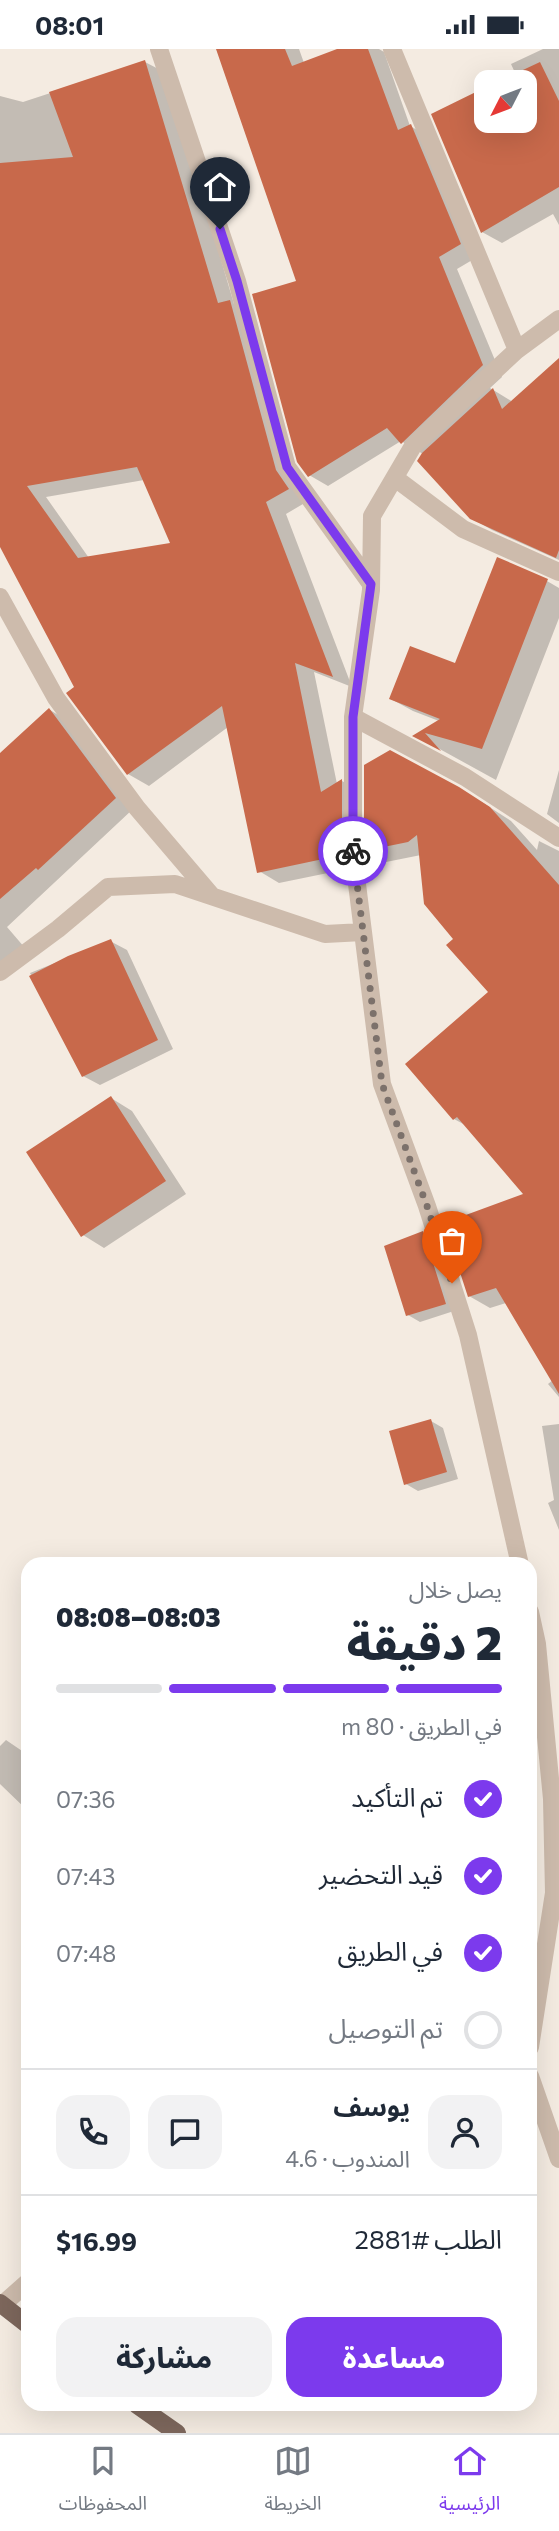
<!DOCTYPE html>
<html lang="ar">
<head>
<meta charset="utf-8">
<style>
	body { margin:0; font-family:Commissioner,"Noto Sans Arabic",sans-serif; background:#f2f2f3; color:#1f2937; direction:rtl; height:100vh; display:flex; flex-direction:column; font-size:26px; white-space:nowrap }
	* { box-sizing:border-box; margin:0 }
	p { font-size:23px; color:#747a83 }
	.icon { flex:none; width:38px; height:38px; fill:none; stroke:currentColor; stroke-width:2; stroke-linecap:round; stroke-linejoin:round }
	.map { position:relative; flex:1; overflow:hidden; direction:ltr }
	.panel { position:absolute; left:21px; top:1508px; width:516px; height:854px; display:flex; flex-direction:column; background:#fff; border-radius:21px; box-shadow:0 7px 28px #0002; direction:rtl }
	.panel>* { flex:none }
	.needle { width:46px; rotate:228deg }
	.fabs { position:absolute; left:474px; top:21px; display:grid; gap:14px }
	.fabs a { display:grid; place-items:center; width:63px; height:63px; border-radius:14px; background:#fff; box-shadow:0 7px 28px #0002; font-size:35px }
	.pin { position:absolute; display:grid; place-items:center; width:60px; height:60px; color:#fff; margin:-72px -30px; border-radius:50% 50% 50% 0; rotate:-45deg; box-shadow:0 0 7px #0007 }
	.pin .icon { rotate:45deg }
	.courier { position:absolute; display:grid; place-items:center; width:70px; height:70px; margin:-35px; border:5px solid #7c3aed; border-radius:50%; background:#fff; color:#222; box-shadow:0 2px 9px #0007 }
	.summary em { font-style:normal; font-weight:800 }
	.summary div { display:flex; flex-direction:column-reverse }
	.summary { display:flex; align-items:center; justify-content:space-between; height:119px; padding:0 35px }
	h1 { font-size:46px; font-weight:800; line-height:52px }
	.bar { display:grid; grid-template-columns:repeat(4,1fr); gap:10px 7px; align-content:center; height:84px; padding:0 35px }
	.bar i { height:9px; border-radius:5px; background:#e0e1e3 }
	.bar .selected { background:#7c3aed }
	.bar p { grid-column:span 4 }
	.line { display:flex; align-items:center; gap:18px; padding:0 35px; border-top:2px solid #e0e1e3 }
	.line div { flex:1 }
	.round { display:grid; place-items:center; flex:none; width:74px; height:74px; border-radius:21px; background:#f2f2f3 }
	ol { padding:0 35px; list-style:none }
	li { display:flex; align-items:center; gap:21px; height:77px }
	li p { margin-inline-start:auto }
	li .icon { padding:7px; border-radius:50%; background:#7c3aed; color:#fff; stroke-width:4 }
	li:last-child { color:#747a83 }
	li i { width:38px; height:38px; border:4px solid #e0e1e3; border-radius:50% }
	.button { display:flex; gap:14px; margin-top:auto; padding:14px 35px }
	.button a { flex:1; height:80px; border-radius:21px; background:#7c3aed; color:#fff; font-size:28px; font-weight:800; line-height:80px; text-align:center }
	.button a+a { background:#f2f2f3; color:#1f2937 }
	.status { display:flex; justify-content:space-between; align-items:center; height:49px; padding:0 35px; background:#fff; direction:ltr }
	.status svg { height:19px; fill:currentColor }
	.tabs { display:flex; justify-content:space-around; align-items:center; height:98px; border-top:2px solid #e0e1e3; background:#fff; font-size:19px; color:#747a83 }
	.tabs a { display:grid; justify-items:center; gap:4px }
	.tabs .selected { color:#7c3aed }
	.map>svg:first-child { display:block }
</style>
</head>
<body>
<div class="status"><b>08:01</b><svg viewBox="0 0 49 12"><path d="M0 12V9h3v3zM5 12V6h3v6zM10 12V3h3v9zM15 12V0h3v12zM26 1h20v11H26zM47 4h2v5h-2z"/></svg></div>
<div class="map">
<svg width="559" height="2384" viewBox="0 0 559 2384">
	<rect width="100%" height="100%" fill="#f4ebe1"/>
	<!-- shadow -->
	<path fill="#0003" fill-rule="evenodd" d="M 218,0 L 299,0 L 304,14 L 342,0 L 379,0 L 384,3 L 410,77 L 430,88 L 479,207 L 457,220 L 502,328 L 490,339 L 513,353 L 559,311 L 559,511 L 492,481 L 471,469 L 423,405 L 401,392 L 328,437 L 309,426 L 299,234 Z
		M 543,0 L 559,0 L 559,176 L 553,165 L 502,194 L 482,183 L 434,66 L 486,40 L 486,72 L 525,72 L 525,33 L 501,33 L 516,26 L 511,15 Z
		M 145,13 L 166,24 L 234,255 L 250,264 L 296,434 L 308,452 L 286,465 L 352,638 L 314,623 L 337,735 L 342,732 L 361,743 L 362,817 L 279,834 L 259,822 L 228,678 L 149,737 L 128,725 L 69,644 L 76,638 L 0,494 L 0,47 L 23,53 ZM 144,431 L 172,495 L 89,509 L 46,448 Z
		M 547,532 L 559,539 L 559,569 L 496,731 L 416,687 L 439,672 L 413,662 L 391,650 L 456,617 Z
		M 50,661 L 68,672 L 133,760 L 7,878 L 25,899 L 0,923 L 0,706 Z
		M 559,721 L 559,774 L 547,765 Z
		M 480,752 L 511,772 L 537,801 L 539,792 L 559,802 L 559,1348 L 548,1335 L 553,1331 L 506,1254 L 490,1259 L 469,1247 L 526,1146 L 467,1077 L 454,1070 L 491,943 L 456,890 L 421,806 L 386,813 L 366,801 Z
		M 110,892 L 127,901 L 173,1000 L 100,1036 L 83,1027 L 30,924 Z
		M 111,1049 L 132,1062 L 186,1145 L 104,1199 L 83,1186 Z
		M 423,1184 L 435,1191 L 457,1261 L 420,1273 L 408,1266 Z
		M 431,1372 L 443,1379 L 458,1430 L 418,1442 L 406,1435 Z
		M 559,1375 L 559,1481 L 548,1454 L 554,1451 L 542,1377 Z
		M 6,1691 L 28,1706 L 28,1762 L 0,1735 L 0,1697 Z"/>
	<!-- building -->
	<path fill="#c8694b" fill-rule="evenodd" d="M 216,0 L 285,0 L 292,17 L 337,0 L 368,0 L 398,81 L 411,75 L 461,195 L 439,208 L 483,316 L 401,395 L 387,379 L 308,428 L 297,413 L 252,245 L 296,232 Z
		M 145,11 L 218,254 L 230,251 L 276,421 L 289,440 L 266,453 L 333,628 L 295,614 L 321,743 L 342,730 L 342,806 L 257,824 L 222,657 L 127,726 L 66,644 L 74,638 L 0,498 L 0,114 L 73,108 L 49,43 ZM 137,418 L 170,494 L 78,509 L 27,437 Z
		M 540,13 L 559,52 L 559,138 L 481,184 L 431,65 L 486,38 L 486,72 L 525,72 L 525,33 L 497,33 Z
		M 559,309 L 559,501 L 556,509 L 470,470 L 417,412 L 422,404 L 493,339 L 502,360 Z
		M 497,508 L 548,530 L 482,700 L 425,684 L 441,702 L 412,687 L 440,670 L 389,650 L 410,597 L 455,614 Z
		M 49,659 L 116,749 L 38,821 L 36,819 L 0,850 L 0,704 Z
		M 390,701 L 459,738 L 490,758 L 559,836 L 559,1345 L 496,1239 L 468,1248 L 444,1174 L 523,1145 L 457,1068 L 453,1071 L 405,1015 L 488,943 L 446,896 L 453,890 L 424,855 L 417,786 L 408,793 L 364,802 L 364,716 Z
		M 111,890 L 158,991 L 82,1028 L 29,927 L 68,907 Z
		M 111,1047 L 166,1132 L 81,1188 L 26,1103 Z
		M 423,1182 L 446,1255 L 406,1267 L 384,1197 Z
		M 431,1370 L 447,1423 L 404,1436 L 389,1382 Z"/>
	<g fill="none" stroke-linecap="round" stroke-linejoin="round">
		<!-- minor -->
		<path stroke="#cdbbac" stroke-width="18" d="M 159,0 L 237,232 L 287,418 L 371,535
			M 392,0 L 517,301
			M 395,429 L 463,480 L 559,523
			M 0,548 L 56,649 L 137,759 L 212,847
			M 353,668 L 465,728 L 559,789
			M 0,923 L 58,880 L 108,838 L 175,835 L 325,885 L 363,883
			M 520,1516 L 468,1286 L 427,1157 L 382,1035 L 353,803 L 353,668 L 371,541 L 372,467 L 413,397 L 517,301 L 559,270
			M 530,1563 L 537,1595 L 552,1750 L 554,1844 L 530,1998
			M 530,2027 L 559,2110
			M 2,2256 L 28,2233"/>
		<!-- major -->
		<path stroke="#7d675c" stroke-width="18" d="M 0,2254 L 28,2276
			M 137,2356 L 177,2384"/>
	</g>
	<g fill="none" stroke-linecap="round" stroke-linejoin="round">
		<!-- done -->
		<path stroke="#7c716b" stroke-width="7" stroke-dasharray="0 12.6" d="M 353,802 L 382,1035 L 427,1157 L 452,1234"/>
		<!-- route -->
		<path stroke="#7c3aed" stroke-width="9" d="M 220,180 L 237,232 L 287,418 L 371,535 L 353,668 L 353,802"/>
	</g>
</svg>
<div class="fabs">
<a><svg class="needle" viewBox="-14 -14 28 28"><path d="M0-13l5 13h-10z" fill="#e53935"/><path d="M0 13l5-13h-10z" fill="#747a83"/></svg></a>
</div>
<div class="pin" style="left:452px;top:1234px;background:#ea580c"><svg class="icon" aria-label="bag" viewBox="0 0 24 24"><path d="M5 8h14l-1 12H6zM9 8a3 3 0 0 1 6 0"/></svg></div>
<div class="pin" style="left:220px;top:180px;background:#1f2937"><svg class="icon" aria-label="home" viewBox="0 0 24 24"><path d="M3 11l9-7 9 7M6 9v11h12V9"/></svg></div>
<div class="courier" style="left:353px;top:802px"><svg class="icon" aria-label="bike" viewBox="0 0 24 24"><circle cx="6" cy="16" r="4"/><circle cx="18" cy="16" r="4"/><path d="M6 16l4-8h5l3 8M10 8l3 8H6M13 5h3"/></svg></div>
<section class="panel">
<div class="summary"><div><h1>2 دقيقة</h1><p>يصل خلال</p></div><em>08:03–08:08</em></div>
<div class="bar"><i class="selected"></i><i class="selected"></i><i class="selected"></i><i></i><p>في الطريق · 80 m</p></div>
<ol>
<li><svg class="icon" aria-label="check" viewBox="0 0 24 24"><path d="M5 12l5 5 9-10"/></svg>تم التأكيد<p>07:36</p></li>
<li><svg class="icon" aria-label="check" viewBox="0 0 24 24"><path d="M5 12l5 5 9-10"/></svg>قيد التحضير<p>07:43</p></li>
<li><svg class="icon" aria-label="check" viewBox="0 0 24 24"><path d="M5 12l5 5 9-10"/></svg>في الطريق<p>07:48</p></li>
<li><i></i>تم التوصيل</li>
</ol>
<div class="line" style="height:126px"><a class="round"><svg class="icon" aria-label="person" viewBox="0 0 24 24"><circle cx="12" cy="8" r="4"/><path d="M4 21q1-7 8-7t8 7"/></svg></a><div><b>يوسف</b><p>المندوب · 4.6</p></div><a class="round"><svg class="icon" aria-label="chat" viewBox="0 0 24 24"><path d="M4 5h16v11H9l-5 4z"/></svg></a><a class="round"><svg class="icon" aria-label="phone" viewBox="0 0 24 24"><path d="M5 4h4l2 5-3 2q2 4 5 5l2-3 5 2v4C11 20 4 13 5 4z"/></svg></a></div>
<div class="line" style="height:91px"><div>الطلب #2881</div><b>$16.99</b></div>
<div class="button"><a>مساعدة</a><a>مشاركة</a></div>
</section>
</div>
<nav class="tabs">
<a class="selected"><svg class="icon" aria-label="home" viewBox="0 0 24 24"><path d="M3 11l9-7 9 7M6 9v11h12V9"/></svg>الرئيسية</a>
<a><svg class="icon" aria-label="map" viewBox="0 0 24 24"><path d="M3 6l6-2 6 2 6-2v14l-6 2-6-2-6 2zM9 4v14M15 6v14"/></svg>الخريطة</a>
<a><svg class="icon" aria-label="saved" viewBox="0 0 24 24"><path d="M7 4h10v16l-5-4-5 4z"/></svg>المحفوظات</a>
</nav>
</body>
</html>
